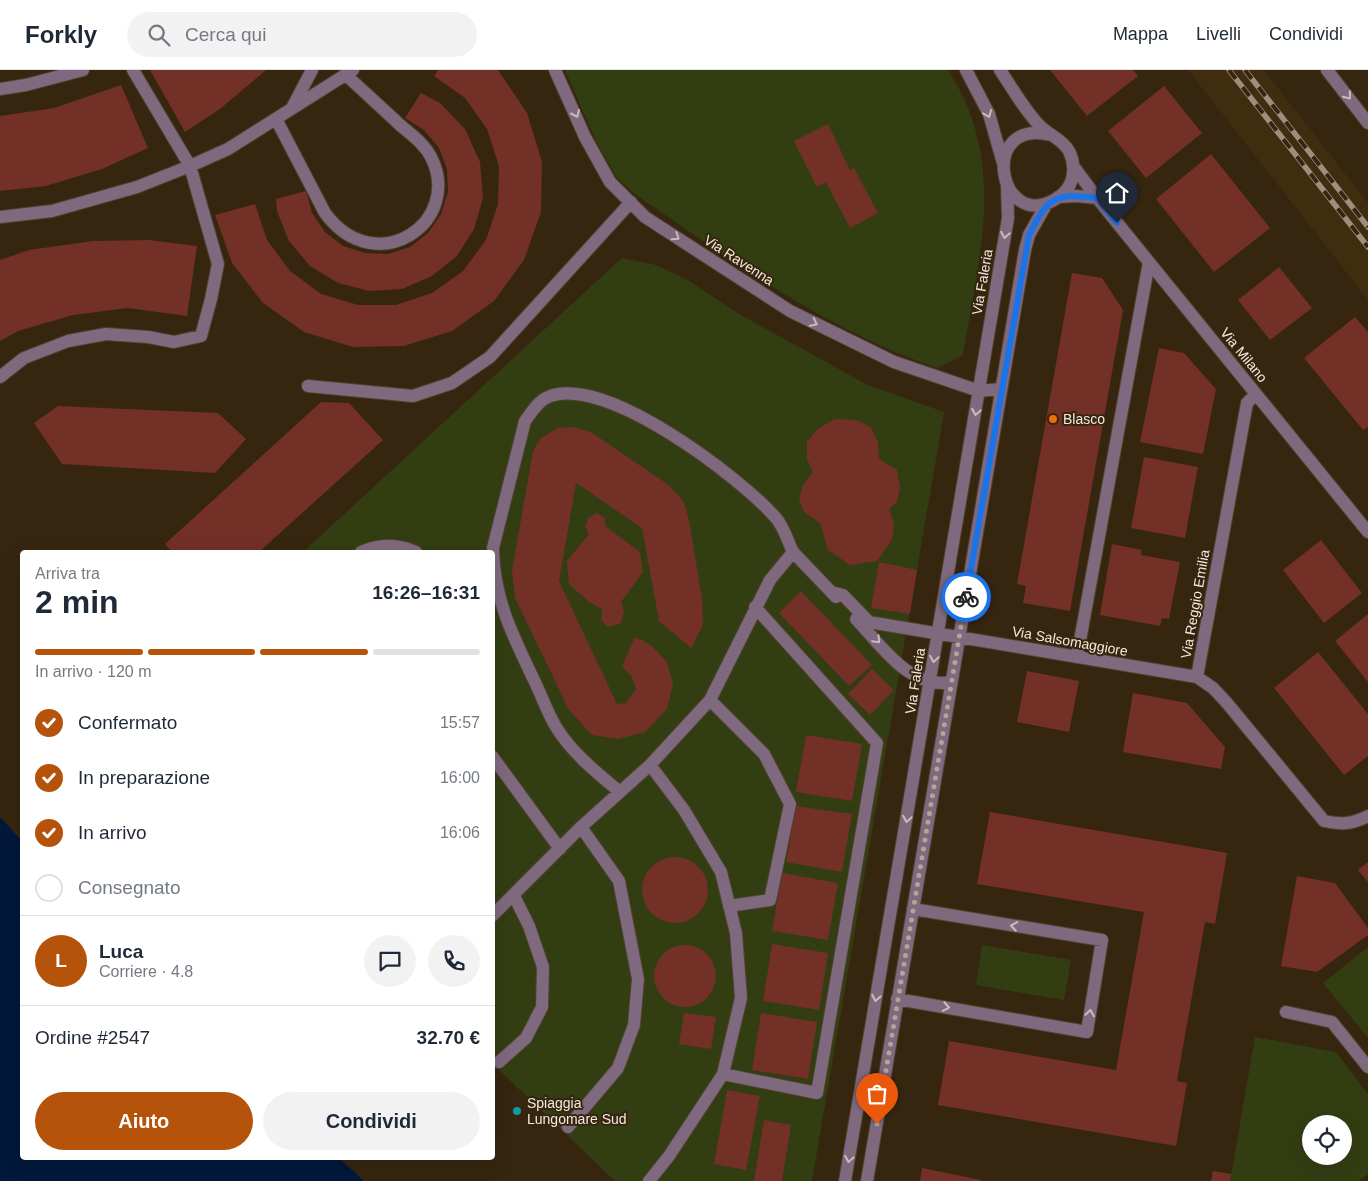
<!DOCTYPE html>
<html lang="it">
<head>
<meta charset="utf-8">
<style>
	body { margin:0; font-family:Arial,sans-serif; background:#f2f2f3; color:#1f2937; height:100vh; display:flex; flex-direction:column; font-size:19px; white-space:nowrap }
	* { box-sizing:border-box; margin:0 }
	p { font-size:16px; color:#747a83 }
	.icon { flex:none; width:28px; height:28px; fill:none; stroke:currentColor; stroke-width:2; stroke-linecap:round; stroke-linejoin:round }
	.map { position:relative; flex:1; overflow:hidden }
	.drawer { position:absolute; left:20px; top:480px; width:475px; height:610px; display:flex; flex-direction:column; background:#fff; border-radius:5px; box-shadow:0 5px 20px #0002 }
	.drawer>* { flex:none }
	.fabs { position:absolute; left:1302px; top:1045px; display:grid; gap:10px }
	.fabs a { display:grid; place-items:center; width:50px; height:50px; border-radius:50%; background:#fff; box-shadow:0 5px 20px #0002; font-size:25px }
	.pin { position:absolute; display:grid; place-items:center; width:42px; height:42px; color:#fff; margin:-51px -21px; border-radius:50% 50% 50% 0; rotate:-45deg; box-shadow:0 0 5px #0007 }
	.pin .icon { rotate:45deg }
	.courier { position:absolute; display:grid; place-items:center; width:50px; height:50px; margin:-25px; border:4px solid #1a73e8; border-radius:50%; background:#fff; color:#222; box-shadow:0 1px 6px #0007 }
	.summary em { font-style:normal; font-weight:700 }
	.summary div { display:flex; flex-direction:column-reverse }
	.summary { display:flex; align-items:center; justify-content:space-between; height:85px; padding:0 15px }
	h1 { font-size:32px; font-weight:700; line-height:38px }
	.bar { display:grid; grid-template-columns:repeat(4,1fr); gap:8px 5px; align-content:center; height:60px; padding:0 15px }
	.bar i { height:6px; border-radius:4px; background:#e0e1e3 }
	.bar .on { background:#b45309 }
	.bar p { grid-column:span 4 }
	.line { display:flex; align-items:center; gap:12px; padding:0 15px; border-top:1px solid #e0e1e3 }
	.line div { flex:1 }
	.round { display:grid; place-items:center; flex:none; width:52px; height:52px; border-radius:26px; background:#f2f2f3 }
	ol { padding:0 15px; list-style:none }
	li { display:flex; align-items:center; gap:15px; height:55px }
	li p { margin-inline-start:auto }
	li .icon { padding:5px; border-radius:50%; background:#b45309; color:#fff; stroke-width:4 }
	li:last-child { color:#747a83 }
	li i { width:28px; height:28px; border:2px solid #e0e1e3; border-radius:50% }
	.button { display:flex; gap:10px; margin-top:auto; padding:10px 15px }
	.button a { flex:1; height:58px; border-radius:30px; background:#b45309; color:#fff; font-size:20px; font-weight:700; line-height:58px; text-align:center }
	.button a+a { background:#f2f2f3; color:#1f2937 }
	header { display:flex; align-items:center; gap:30px; box-sizing:border-box; height:70px; padding:0 25px; background:#fff; border-bottom:1px solid #e0e1e3 }
	header strong { font-size:24px }
	nav { display:flex; gap:28px; margin-inline-start:auto; font-size:18px }
	.search { width:350px; height:45px; background:#f2f2f3; display:flex; align-items:center; gap:12px; box-sizing:border-box; padding:0 18px; border-radius:28px; color:#747a83; font-size:19px }
	.map>svg:first-child { display:block }
</style>
</head>
<body>
<header>
<strong>Forkly</strong>
<div class="search"><svg class="icon" aria-label="search" viewBox="0 0 24 24"><circle cx="10" cy="10" r="6"/><path d="M15 15l6 6"/></svg>Cerca qui</div>
<nav><a>Mappa</a><a>Livelli</a><a>Condividi</a></nav>
</header>
<div class="map">
<svg width="1368" height="1111" viewBox="0 0 1368 1111">
	<rect width="100%" height="100%" fill="#362610"/>
	<!-- built -->
	<path fill="#402c0f" d="M 1188,0 L 1264,0 L 1368,133 L 1368,230 Z"/>
	<!-- green -->
	<path fill="#333d12" fill-rule="evenodd" d="M 565,0 L 948,0 C 1008,91 979,186 963,285 L 937,298 C 824,259 733,191 635,124 L 617,108 L 596,71 Z
		M 622,188 L 656,195 L 686,209 L 739,244 L 868,315 L 944,342 L 812,1111 L 615,1111 L 493,994 L 492,482 L 303,482 Z
		M 982,875 L 1071,890 L 1064,930 L 976,915 Z
		M 1368,877 L 1368,968 L 1323,913 Z
		M 1255,967 L 1336,982 L 1368,1024 L 1368,1104 L 1359,1111 L 1230,1111 ZM 1311,1054 L 1344,1054 L 1344,1086 L 1311,1086 Z"/>
	<!-- water -->
	<path fill="#00183b" d="M 0,747 L 22,771 L 22,1088 L 339,1088 L 364,1111 L 0,1111 Z"/>
	<!-- building -->
	<path fill="#723027" d="M 150,0 L 266,0 L 220,39 L 185,62 Z
		M 438,0 L 498,0 L 527,43 L 542,92 L 541,142 L 524,190 L 494,231 L 452,261 L 404,276 L 353,277 L 304,262 L 263,233 L 232,193 L 215,145 L 255,134 L 267,170 L 290,201 L 321,224 L 358,235 L 396,235 L 432,223 L 463,201 L 486,170 L 498,134 L 499,96 L 487,59 L 465,28 L 434,6 Z
		M 1050,0 L 1133,0 L 1138,6 L 1087,46 Z
		M 121,15 L 148,78 L 102,99 L 46,116 L 0,121 L 0,46 L 54,38 Z
		M 1164,16 L 1202,63 L 1146,108 L 1108,61 Z
		M 421,23 L 440,33 L 465,59 L 480,92 L 483,128 L 474,159 L 457,186 L 432,206 L 402,219 L 369,221 L 338,213 L 310,196 L 289,171 L 277,141 L 276,129 L 306,121 L 312,143 L 325,162 L 343,176 L 365,183 L 388,184 L 410,177 L 428,163 L 441,144 L 448,122 L 447,99 L 439,78 L 424,60 L 405,48 Z
		M 828,54 L 850,100 L 854,98 L 878,143 L 850,158 L 826,112 L 817,117 L 794,71 Z
		M 1211,84 L 1270,158 L 1214,202 L 1156,129 Z
		M 149,170 L 197,176 L 187,246 L 128,238 L 73,245 L 18,261 L 0,271 L 0,190 L 29,180 L 93,171 Z
		M 1279,197 L 1312,238 L 1270,270 L 1238,230 Z
		M 1072,203 L 1102,208 L 1123,240 L 1070,541 L 1023,533 L 1026,516 L 1017,514 Z
		M 1355,247 L 1368,262 L 1368,357 L 1363,360 L 1304,288 Z
		M 1159,278 L 1184,283 L 1216,319 L 1203,384 L 1140,372 Z
		M 321,332 L 349,333 L 383,370 L 259,482 L 172,482 L 165,474 Z
		M 58,336 L 218,343 L 246,369 L 215,403 L 62,394 L 34,353 Z
		M 835,349 L 856,350 L 871,357 L 878,372 L 879,389 L 897,400 L 900,418 L 897,432 L 889,439 L 894,454 L 892,470 L 877,491 L 850,495 L 828,480 L 820,453 L 804,442 L 799,429 L 803,415 L 813,402 L 807,389 L 807,372 L 819,358 Z
		M 572,357 L 591,362 L 670,416 L 684,432 L 689,450 L 702,529 L 703,555 L 691,578 L 659,551 L 642,458 L 576,413 L 559,511 L 617,634 L 626,633 L 636,619 L 632,607 L 622,596 L 635,567 L 651,575 L 667,592 L 673,614 L 667,639 L 645,662 L 618,669 L 592,665 L 569,640 L 515,528 L 512,501 L 533,381 L 541,368 L 558,358 Z
		M 1144,387 L 1198,397 L 1185,468 L 1131,458 Z
		M 597,443 L 605,448 L 605,456 L 640,482 L 643,502 L 621,532 L 624,541 L 621,553 L 608,557 L 601,550 L 602,539 L 589,532 L 569,514 L 567,491 L 589,464 L 585,457 L 588,448 Z
		M 1321,470 L 1362,523 L 1324,553 L 1283,500 Z
		M 1112,474 L 1142,480 L 1141,485 L 1180,492 L 1169,549 L 1162,548 L 1160,556 L 1100,545 Z
		M 879,492 L 917,500 L 910,544 L 871,538 Z
		M 801,521 L 872,595 L 849,616 L 779,543 Z
		M 1368,544 L 1368,612 L 1335,571 Z
		M 1318,582 L 1368,644 L 1368,686 L 1344,705 L 1274,618 Z
		M 872,599 L 894,620 L 870,645 L 848,624 Z
		M 1027,601 L 1079,611 L 1069,662 L 1017,652 Z
		M 1133,623 L 1187,633 L 1225,677 L 1221,699 L 1123,682 Z
		M 806,665 L 862,674 L 852,731 L 796,722 Z
		M 796,736 L 852,744 L 842,802 L 786,792 Z
		M 990,742 L 1227,783 L 1215,854 L 1205,852 L 1177,1011 L 1187,1013 L 1176,1076 L 938,1035 L 949,971 L 1116,1000 L 1144,842 L 977,814 Z
		M642 820a33 33 0 1 1 66 0a33 33 0 1 1-66 0Z
		M 1368,792 L 1368,812 L 1358,800 Z
		M 782,803 L 838,813 L 828,870 L 772,861 Z
		M 1297,806 L 1335,813 L 1368,858 L 1368,865 L 1317,902 L 1281,896 Z
		M 772,874 L 828,883 L 819,940 L 763,931 Z
		M654 906a31 31 0 1 1 62 0a31 31 0 1 1-62 0Z
		M 684,943 L 716,947 L 711,979 L 679,974 Z
		M 761,943 L 817,952 L 808,1009 L 752,1000 Z
		M 727,1020 L 760,1026 L 746,1100 L 714,1094 Z
		M 764,1050 L 791,1055 L 782,1111 L 754,1111 Z
		M 922,1098 L 981,1110 L 981,1111 L 920,1111 Z
		M 1213,1101 L 1231,1104 L 1230,1111 L 1211,1111 Z"/>
	<g fill="none" stroke-linecap="round" stroke-linejoin="round">
		<defs>
			<path id="minor" d="M 555,0 L 585,67 L 610,112 L 645,147 L 790,241 L 894,292 L 979,321 L 1001,319
				M 966,0 L 989,44 L 1003,93
				M 1000,0 C 1013,19 1024,40 1040,56 C 1049,65 1062,69 1069,81 C 1072,87 1074,95 1073,103 C 1072,115 1065,124 1054,130 C 998,161 978,47 1051,65
				M 1327,0 L 1368,53
				M 0,19 L 26,15 L 83,0
				M 292,38 L 312,0
				M 276,49 L 325,143 C 376,212 464,152 431,87 C 424,73 410,64 399,54 C 381,37 363,21 346,5
				M 1058,127 L 1077,126 L 1097,128 L 1074,97
				M 1097,128 L 1368,462
				M 0,147 L 52,141 L 137,117 L 190,96 L 228,79 L 353,0
				M 0,307 L 24,288 L 68,271 L 106,264 L 148,267 L 174,272 L 201,266 L 211,229 L 218,194 L 190,96 L 133,0
				M 308,316 L 413,326 L 452,313 L 490,287 L 631,132
				M 361,482 C 379,474 398,474 416,482
				M 793,482 L 836,527
				M 831,522 L 843,525 L 869,552 L 1197,607 L 1213,618 L 1227,633 L 1324,751 C 1341,755 1352,754 1368,746
				M 856,549 C 881,575 910,620 951,612
				M 1077,587 L 1149,192
				M 1197,607 L 1247,333 L 1256,324
				M 710,630 L 764,684 L 790,734 L 770,830 L 729,836
				M 492,686 L 560,779
				M 492,846 L 581,757 L 650,695 L 710,630 L 770,510 L 793,482 C 788,472 784,457 776,448 C 741,408 604,303 548,327 C 538,331 531,343 525,351 L 493,478 C 494,529 512,564 533,608 C 541,624 547,642 556,657 C 572,683 597,703 620,722
				M 897,929 L 1087,962 L 1102,870 L 913,839
				M 1286,942 L 1332,952 L 1368,997
				M 499,992 L 526,968 L 542,937 L 543,897 L 529,856 L 514,826
				M 723,1004 L 817,1023 L 877,673 L 755,537
				M 568,1057 L 618,998 L 634,955 L 638,909 L 619,811 L 581,757
				M 649,1111 L 669,1086 L 723,1004 L 741,928 L 736,863 L 721,802 L 684,740 L 650,695
				M 845,1111 L 1008,148 L 1007,116
				M 867,1111 L 1025,180 L 1029,165 L 1047,133"/>
		</defs>
		<!-- minor casing -->
		<use href="#minor" stroke="#51412d" stroke-width="14"/>
		<!-- minor -->
		<use href="#minor" stroke="#7f697f" stroke-width="12"/>
		<defs>
			<path id="rail" d="M 1229,0 L 1368,177
				M 1245,0 L 1368,157"/>
		</defs>
		<!-- rail casing -->
		<use href="#rail" stroke="#9c8f7e" stroke-width="5.5"/>
		<!-- rail -->
		<use href="#rail" stroke="#362610" stroke-width="4" stroke-dasharray="11" stroke-linecap="butt"/>
	</g>
	<!-- one-way arrows -->
	<defs><path id="oneway-chevron" d="M-2-3.5L2.5 0L-2 3.5" fill="none" stroke-width="1.6" stroke-linecap="round" stroke-linejoin="round" transform="scale(1.25)"/></defs>
	<g stroke="#cbbcbb">
		<use href="#oneway-chevron" transform="translate(1348 26) rotate(52)"/>
		<use href="#oneway-chevron" transform="translate(576 44) rotate(66)"/>
		<use href="#oneway-chevron" transform="translate(988 44) rotate(68)"/>
		<use href="#oneway-chevron" transform="translate(1005 165) rotate(99)"/>
		<use href="#oneway-chevron" transform="translate(676 167) rotate(33)"/>
		<use href="#oneway-chevron" transform="translate(814 253) rotate(26)"/>
		<use href="#oneway-chevron" transform="translate(976 342) rotate(100)"/>
		<use href="#oneway-chevron" transform="translate(877 570) rotate(47)"/>
		<use href="#oneway-chevron" transform="translate(934 589) rotate(99)"/>
		<use href="#oneway-chevron" transform="translate(907 749) rotate(100)"/>
		<use href="#oneway-chevron" transform="translate(1014 856) rotate(-171)"/>
		<use href="#oneway-chevron" transform="translate(876 928) rotate(100)"/>
		<use href="#oneway-chevron" transform="translate(946 937) rotate(10)"/>
		<use href="#oneway-chevron" transform="translate(1090 943) rotate(-81)"/>
		<use href="#oneway-chevron" transform="translate(849 1089) rotate(100)"/>
	</g>
	<g fill="none" stroke-linecap="round" stroke-linejoin="round">
		<!-- done -->
		<path stroke="#b2a595" stroke-width="5" stroke-dasharray="0 9" d="M 877,1054 L 966,527"/>
		<!-- route -->
		<path stroke="#1a73e8" stroke-width="6" d="M 966,527 L 1029,165 C 1048,127 1054,123 1097,128 L 1117,153"/>
	</g>
	<!-- markers -->
	<circle fill="#e8710a" stroke="#362610" stroke-width="2" cx="1053" cy="349" r="5"/>
	<circle fill="#0f9aa8" stroke="#362610" stroke-width="2" cx="517" cy="1041" r="5"/>
	<g text-anchor="middle" dominant-baseline="central" stroke-width="4" stroke-linejoin="round" paint-order="stroke">
		<!-- street labels -->
		<g font-size="14" fill="#f4e9dc" stroke="#362610">
			<text transform="translate(739 190) rotate(33)">Via Ravenna</text>
			<text transform="translate(982 212) rotate(-80)">Via Faleria</text>
			<text transform="translate(1244 285) rotate(51)">Via Milano</text>
			<text transform="translate(1195 534) rotate(-80)">Via Reggio Emilia</text>
			<text transform="translate(1070 571) rotate(10)">Via Salsomaggiore</text>
			<text transform="translate(915 611) rotate(-81)">Via Faleria</text>
		</g>
		<!-- poi labels -->
		<g font-size="14" fill="#f4e9dc" stroke="#362610" text-anchor="start">
			<text x="1063" y="349">Blasco</text>
			<text x="527" y="1033">Spiaggia<tspan x="527" dy="16">Lungomare Sud</tspan></text>
		</g>
	</g>
</svg>
<div class="fabs">
<a><svg class="icon" aria-label="locate" viewBox="0 0 24 24"><circle cx="12" cy="12" r="6"/><path d="M12 2v4M12 18v4M2 12h4M18 12h4"/></svg></a>
</div>
<div class="pin" style="left:877px;top:1054px;background:#ea580c"><svg class="icon" aria-label="bag" viewBox="0 0 24 24"><path d="M5 8h14l-1 12H6zM9 8a3 3 0 0 1 6 0"/></svg></div>
<div class="pin" style="left:1117px;top:153px;background:#1f2937"><svg class="icon" aria-label="home" viewBox="0 0 24 24"><path d="M3 11l9-7 9 7M6 9v11h12V9"/></svg></div>
<div class="courier" style="left:966px;top:527px"><svg class="icon" aria-label="bike" viewBox="0 0 24 24"><circle cx="6" cy="16" r="4"/><circle cx="18" cy="16" r="4"/><path d="M6 16l4-8h5l3 8M10 8l3 8H6M13 5h3"/></svg></div>
<section class="drawer">
<div class="summary"><div><h1>2 min</h1><p>Arriva tra</p></div><em>16:26–16:31</em></div>
<div class="bar"><i class="on"></i><i class="on"></i><i class="on"></i><i></i><p>In arrivo · 120 m</p></div>
<ol>
<li><svg class="icon" aria-label="check" viewBox="0 0 24 24"><path d="M5 12l5 5 9-10"/></svg>Confermato<p>15:57</p></li>
<li><svg class="icon" aria-label="check" viewBox="0 0 24 24"><path d="M5 12l5 5 9-10"/></svg>In preparazione<p>16:00</p></li>
<li><svg class="icon" aria-label="check" viewBox="0 0 24 24"><path d="M5 12l5 5 9-10"/></svg>In arrivo<p>16:06</p></li>
<li><i></i>Consegnato</li>
</ol>
<div class="line" style="height:90px"><b class="round" style="background:#b45309;color:#fff">L</b><div><b>Luca</b><p>Corriere · 4.8</p></div><a class="round"><svg class="icon" aria-label="chat" viewBox="0 0 24 24"><path d="M4 5h16v11H9l-5 4z"/></svg></a><a class="round"><svg class="icon" aria-label="phone" viewBox="0 0 24 24"><path d="M5 4h4l2 5-3 2q2 4 5 5l2-3 5 2v4C11 20 4 13 5 4z"/></svg></a></div>
<div class="line" style="height:65px"><div>Ordine #2547</div><b>32.70 €</b></div>
<div class="button"><a>Aiuto</a><a>Condividi</a></div>
</section>
</div>
</body>
</html>
